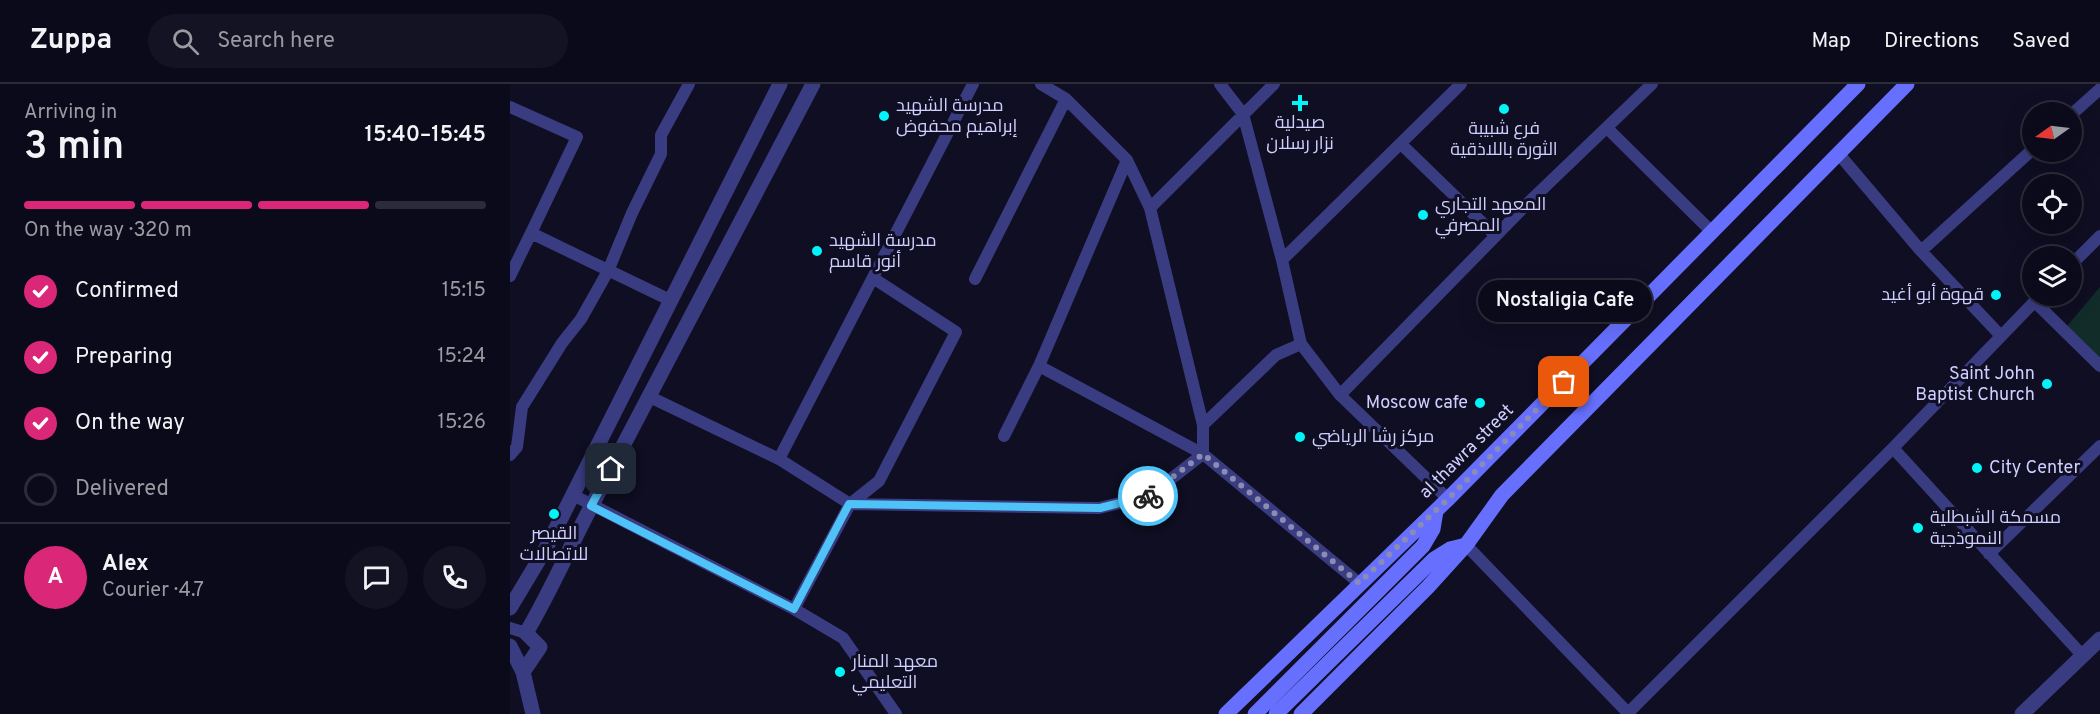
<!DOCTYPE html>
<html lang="en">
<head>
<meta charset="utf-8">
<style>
	body { margin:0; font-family:Overpass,Cairo,sans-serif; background:#141323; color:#f1f3f6; height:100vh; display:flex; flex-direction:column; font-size:22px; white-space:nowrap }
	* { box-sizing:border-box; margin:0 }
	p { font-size:20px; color:#9a9aa2 }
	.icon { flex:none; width:33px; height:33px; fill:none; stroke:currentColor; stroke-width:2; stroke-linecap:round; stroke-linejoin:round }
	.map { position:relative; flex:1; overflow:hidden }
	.side { display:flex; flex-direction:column; background:#0b0a1a; width:510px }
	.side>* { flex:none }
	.needle { width:39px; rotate:256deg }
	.fabs { position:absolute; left:1512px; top:18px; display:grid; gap:12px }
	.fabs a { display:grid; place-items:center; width:60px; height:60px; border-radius:50%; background:#0b0a1a; box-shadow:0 6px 24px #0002,0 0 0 2px #2b2b39; font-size:30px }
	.pin { position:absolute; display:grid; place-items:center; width:51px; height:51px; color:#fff; margin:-26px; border-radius:12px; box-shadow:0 3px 9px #0006 }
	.courier { position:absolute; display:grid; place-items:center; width:60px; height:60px; margin:-30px; border:4px solid #4fc3f7; border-radius:50%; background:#fff; color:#222; box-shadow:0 2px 8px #0007 }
	.bubble { position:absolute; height:42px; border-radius:21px; background:#0b0a1a; box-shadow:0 6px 24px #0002,0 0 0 2px #2b2b39; font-size:20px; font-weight:600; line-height:42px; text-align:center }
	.summary em { font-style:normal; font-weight:600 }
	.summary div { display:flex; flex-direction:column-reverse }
	.summary { display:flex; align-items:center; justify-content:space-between; height:102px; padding:0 24px }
	h1 { font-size:39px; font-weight:600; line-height:45px }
	.bar { display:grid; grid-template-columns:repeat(4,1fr); gap:9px 6px; align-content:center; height:72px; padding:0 24px }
	.bar i { height:8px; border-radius:4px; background:#2b2b39 }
	.bar .selected { background:#db2777 }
	.bar p { grid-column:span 4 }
	.line { display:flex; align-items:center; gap:15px; padding:0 24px; border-top:2px solid #2b2b39 }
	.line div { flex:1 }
	.round { display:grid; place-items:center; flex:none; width:63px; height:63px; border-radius:32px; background:#141323 }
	ol { padding:0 24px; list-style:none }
	li { display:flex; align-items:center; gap:18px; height:66px }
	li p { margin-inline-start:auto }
	li .icon { padding:6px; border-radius:50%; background:#db2777; color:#fff; stroke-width:4 }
	li:last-child { color:#9a9aa2 }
	li i { width:33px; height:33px; border:3px solid #2b2b39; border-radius:50% }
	header { display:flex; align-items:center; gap:36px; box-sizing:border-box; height:84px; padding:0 30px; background:#0b0a1a; border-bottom:2px solid #2b2b39 }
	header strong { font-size:28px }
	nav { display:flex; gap:33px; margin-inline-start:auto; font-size:21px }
	.search { width:420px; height:54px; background:#141323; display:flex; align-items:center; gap:15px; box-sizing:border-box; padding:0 21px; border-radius:33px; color:#9a9aa2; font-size:22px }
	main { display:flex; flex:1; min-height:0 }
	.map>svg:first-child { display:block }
</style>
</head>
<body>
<header>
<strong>Zuppa</strong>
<div class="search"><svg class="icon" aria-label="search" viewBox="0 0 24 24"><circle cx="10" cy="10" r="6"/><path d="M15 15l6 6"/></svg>Search here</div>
<nav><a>Map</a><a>Directions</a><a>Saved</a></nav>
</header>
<main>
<section class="side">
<div class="summary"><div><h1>3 min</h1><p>Arriving in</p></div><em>15:40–15:45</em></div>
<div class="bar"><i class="selected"></i><i class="selected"></i><i class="selected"></i><i></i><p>On the way · 320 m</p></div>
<ol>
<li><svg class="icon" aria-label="check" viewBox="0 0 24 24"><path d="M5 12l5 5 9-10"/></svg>Confirmed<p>15:15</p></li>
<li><svg class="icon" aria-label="check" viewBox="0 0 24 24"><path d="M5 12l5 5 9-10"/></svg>Preparing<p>15:24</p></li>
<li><svg class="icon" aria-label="check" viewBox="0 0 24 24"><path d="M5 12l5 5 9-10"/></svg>On the way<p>15:26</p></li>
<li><i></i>Delivered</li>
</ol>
<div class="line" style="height:108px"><b class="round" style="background:#db2777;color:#fff">A</b><div><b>Alex</b><p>Courier · 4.7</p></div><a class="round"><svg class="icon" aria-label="chat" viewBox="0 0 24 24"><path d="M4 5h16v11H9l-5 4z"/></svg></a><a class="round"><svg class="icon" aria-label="phone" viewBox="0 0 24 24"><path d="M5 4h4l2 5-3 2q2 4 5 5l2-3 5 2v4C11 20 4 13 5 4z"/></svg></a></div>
</section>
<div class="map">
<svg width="1590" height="630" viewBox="0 0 1590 630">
	<rect width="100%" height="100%" fill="#0f0e22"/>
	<!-- green -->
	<path fill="#112c29" d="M 1590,203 L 1590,278 L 1557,242 Z"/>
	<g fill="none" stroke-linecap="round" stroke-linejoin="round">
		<!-- minor -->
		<path stroke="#393c81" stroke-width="12" d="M 710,0 L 733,30 L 772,176 L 791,260 L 830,311 L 938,415
			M 0,23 L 67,53 L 21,149 L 162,217
			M 1562,30 L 1590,5
			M 1097,44 L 1202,148
			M 891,60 L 986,152
			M 1328,69 L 1411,167 L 1490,251
			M 640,124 L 764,0
			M 1411,167 L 1522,66
			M 772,176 L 951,0
			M 1562,180 L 1590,152
			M 0,192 L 21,149
			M 465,195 L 556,15
			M 1524,217 L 1590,282
			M 529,282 L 693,370 L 849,499
			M 830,311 L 1016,121 L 1142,0
			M 140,313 L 269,375 L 340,420 L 589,424 L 639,412 L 693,370 L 693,341 L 640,124 L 617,76 L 556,15 L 531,0
			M 693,341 L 766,271 L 791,260
			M 494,352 L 529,282 L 617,76
			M 1383,364 L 1572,571
			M 0,371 L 7,363 L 12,323 L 52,259 L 71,235 L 98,187 L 122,129 L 151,70 L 151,51 L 179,0
			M 269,375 L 463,0
			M 63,411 L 284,525 L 333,554 L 386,630
			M 956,461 L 1119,630
			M 1479,470 L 1590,362
			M 284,525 L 340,420 L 369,397 L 446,248 L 363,194
			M 0,544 L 16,549
			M 1118,629 L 1383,364 L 1530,212"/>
		<!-- tertiary -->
		<path stroke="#393c81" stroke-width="15" d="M 0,524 L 36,464 L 270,0
			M 0,562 L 13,588 L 23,630
			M 13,588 L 30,563 L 16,549 C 41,507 60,462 83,419 C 157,280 230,140 303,0
			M 1512,630 L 1590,555"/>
		<!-- secondary -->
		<path stroke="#6770fe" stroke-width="15" d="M 716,630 L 938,415 L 1348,0
			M 745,630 L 913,462 L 923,445 L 926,427
			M 766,630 L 924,475 L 940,465 L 956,461
			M 791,630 L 918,503 L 956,461 L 992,411 L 1397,0"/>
	</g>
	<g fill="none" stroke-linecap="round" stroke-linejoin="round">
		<!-- done -->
		<path stroke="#8c8bb2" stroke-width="6" stroke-dasharray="0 10.8" d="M 638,412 L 693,370 L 849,499 L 938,415 L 1054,298"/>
		<!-- route -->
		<path stroke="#4fc3f7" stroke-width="8" d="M 101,385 L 81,422 L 284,525 L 339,420 L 590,424 L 638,412"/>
	</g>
	<!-- markers -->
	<g fill="#01f5f8" stroke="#0f0e22" stroke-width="2">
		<path d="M787 10h6v6h6v6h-6v6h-6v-6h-6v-6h6z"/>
		<circle cx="994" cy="25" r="6"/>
		<circle cx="374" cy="32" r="6"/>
		<circle cx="913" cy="131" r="6"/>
		<circle cx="307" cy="167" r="6"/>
		<circle cx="1486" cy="211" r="6"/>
		<circle cx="1537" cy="300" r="6"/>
		<circle cx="970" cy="319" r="6"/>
		<circle cx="790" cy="353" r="6"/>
		<circle cx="1467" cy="384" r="6"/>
		<circle cx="44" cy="430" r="6"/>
		<circle cx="1408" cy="444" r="6"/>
		<circle cx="330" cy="588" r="6"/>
	</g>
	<g text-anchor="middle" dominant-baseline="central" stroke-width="6" stroke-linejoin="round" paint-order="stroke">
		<!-- poi labels -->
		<g font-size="18" fill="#d0cfff" stroke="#0f0e22" text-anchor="start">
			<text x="386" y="22">مدرسة الشهيد<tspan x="386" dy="21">إبراهيم محفوض</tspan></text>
			<text x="790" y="39" text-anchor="middle">صيدلية<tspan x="790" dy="21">نزار رسلان</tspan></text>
			<text x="994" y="45" text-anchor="middle">فرع شبيبة<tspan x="994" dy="21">الثورة باللاذقية</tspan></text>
			<text x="925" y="121">المعهد التجاري<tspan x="925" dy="21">المصرفي</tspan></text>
			<text x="319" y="157">مدرسة الشهيد<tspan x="319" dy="21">أنور قاسم</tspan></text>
			<text x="1474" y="211" text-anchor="end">قهوة أبو أغيد</text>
			<text x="1525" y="290" text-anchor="end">Saint John<tspan x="1525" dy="21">Baptist Church</tspan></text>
			<text x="958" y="319" text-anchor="end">Moscow cafe</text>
			<text x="802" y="353">مركز رشا الرياضي</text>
			<text x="1479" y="384">City Center</text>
			<text x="1420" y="434">مسمكة الشبطلية<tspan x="1420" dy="21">النموذجية</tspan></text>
			<text x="44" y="450" text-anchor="middle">القيصر<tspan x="44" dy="21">للاتصالات</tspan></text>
			<text x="342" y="578">معهد المنار<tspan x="342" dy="21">التعليمي</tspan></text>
		</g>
		<!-- street labels -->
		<g font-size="18" fill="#d0cfff" stroke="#0f0e22">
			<text transform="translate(957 368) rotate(-45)">al thawra street</text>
		</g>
	</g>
</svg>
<div class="fabs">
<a><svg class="needle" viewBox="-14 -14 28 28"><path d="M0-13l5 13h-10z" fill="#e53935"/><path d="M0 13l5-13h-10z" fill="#9a9aa2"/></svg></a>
<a><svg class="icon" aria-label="locate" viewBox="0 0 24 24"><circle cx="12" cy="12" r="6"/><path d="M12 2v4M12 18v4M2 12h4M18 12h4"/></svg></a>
<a><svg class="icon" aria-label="layers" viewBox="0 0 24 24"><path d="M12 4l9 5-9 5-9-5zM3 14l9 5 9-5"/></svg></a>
</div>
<div class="pin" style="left:1054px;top:298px;background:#ea580c"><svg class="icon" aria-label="bag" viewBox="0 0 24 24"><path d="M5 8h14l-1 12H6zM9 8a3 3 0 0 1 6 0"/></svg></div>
<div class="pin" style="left:101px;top:385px;background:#1f2937"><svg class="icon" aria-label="home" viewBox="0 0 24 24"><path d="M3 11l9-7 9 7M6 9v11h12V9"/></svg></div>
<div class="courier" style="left:638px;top:412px"><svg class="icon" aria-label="bike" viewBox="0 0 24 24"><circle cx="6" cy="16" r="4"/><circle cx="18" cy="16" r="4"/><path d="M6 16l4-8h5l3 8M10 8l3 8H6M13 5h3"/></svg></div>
<div class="bubble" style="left:968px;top:196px;width:174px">Nostaligia Cafe</div>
</div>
</main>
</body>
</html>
